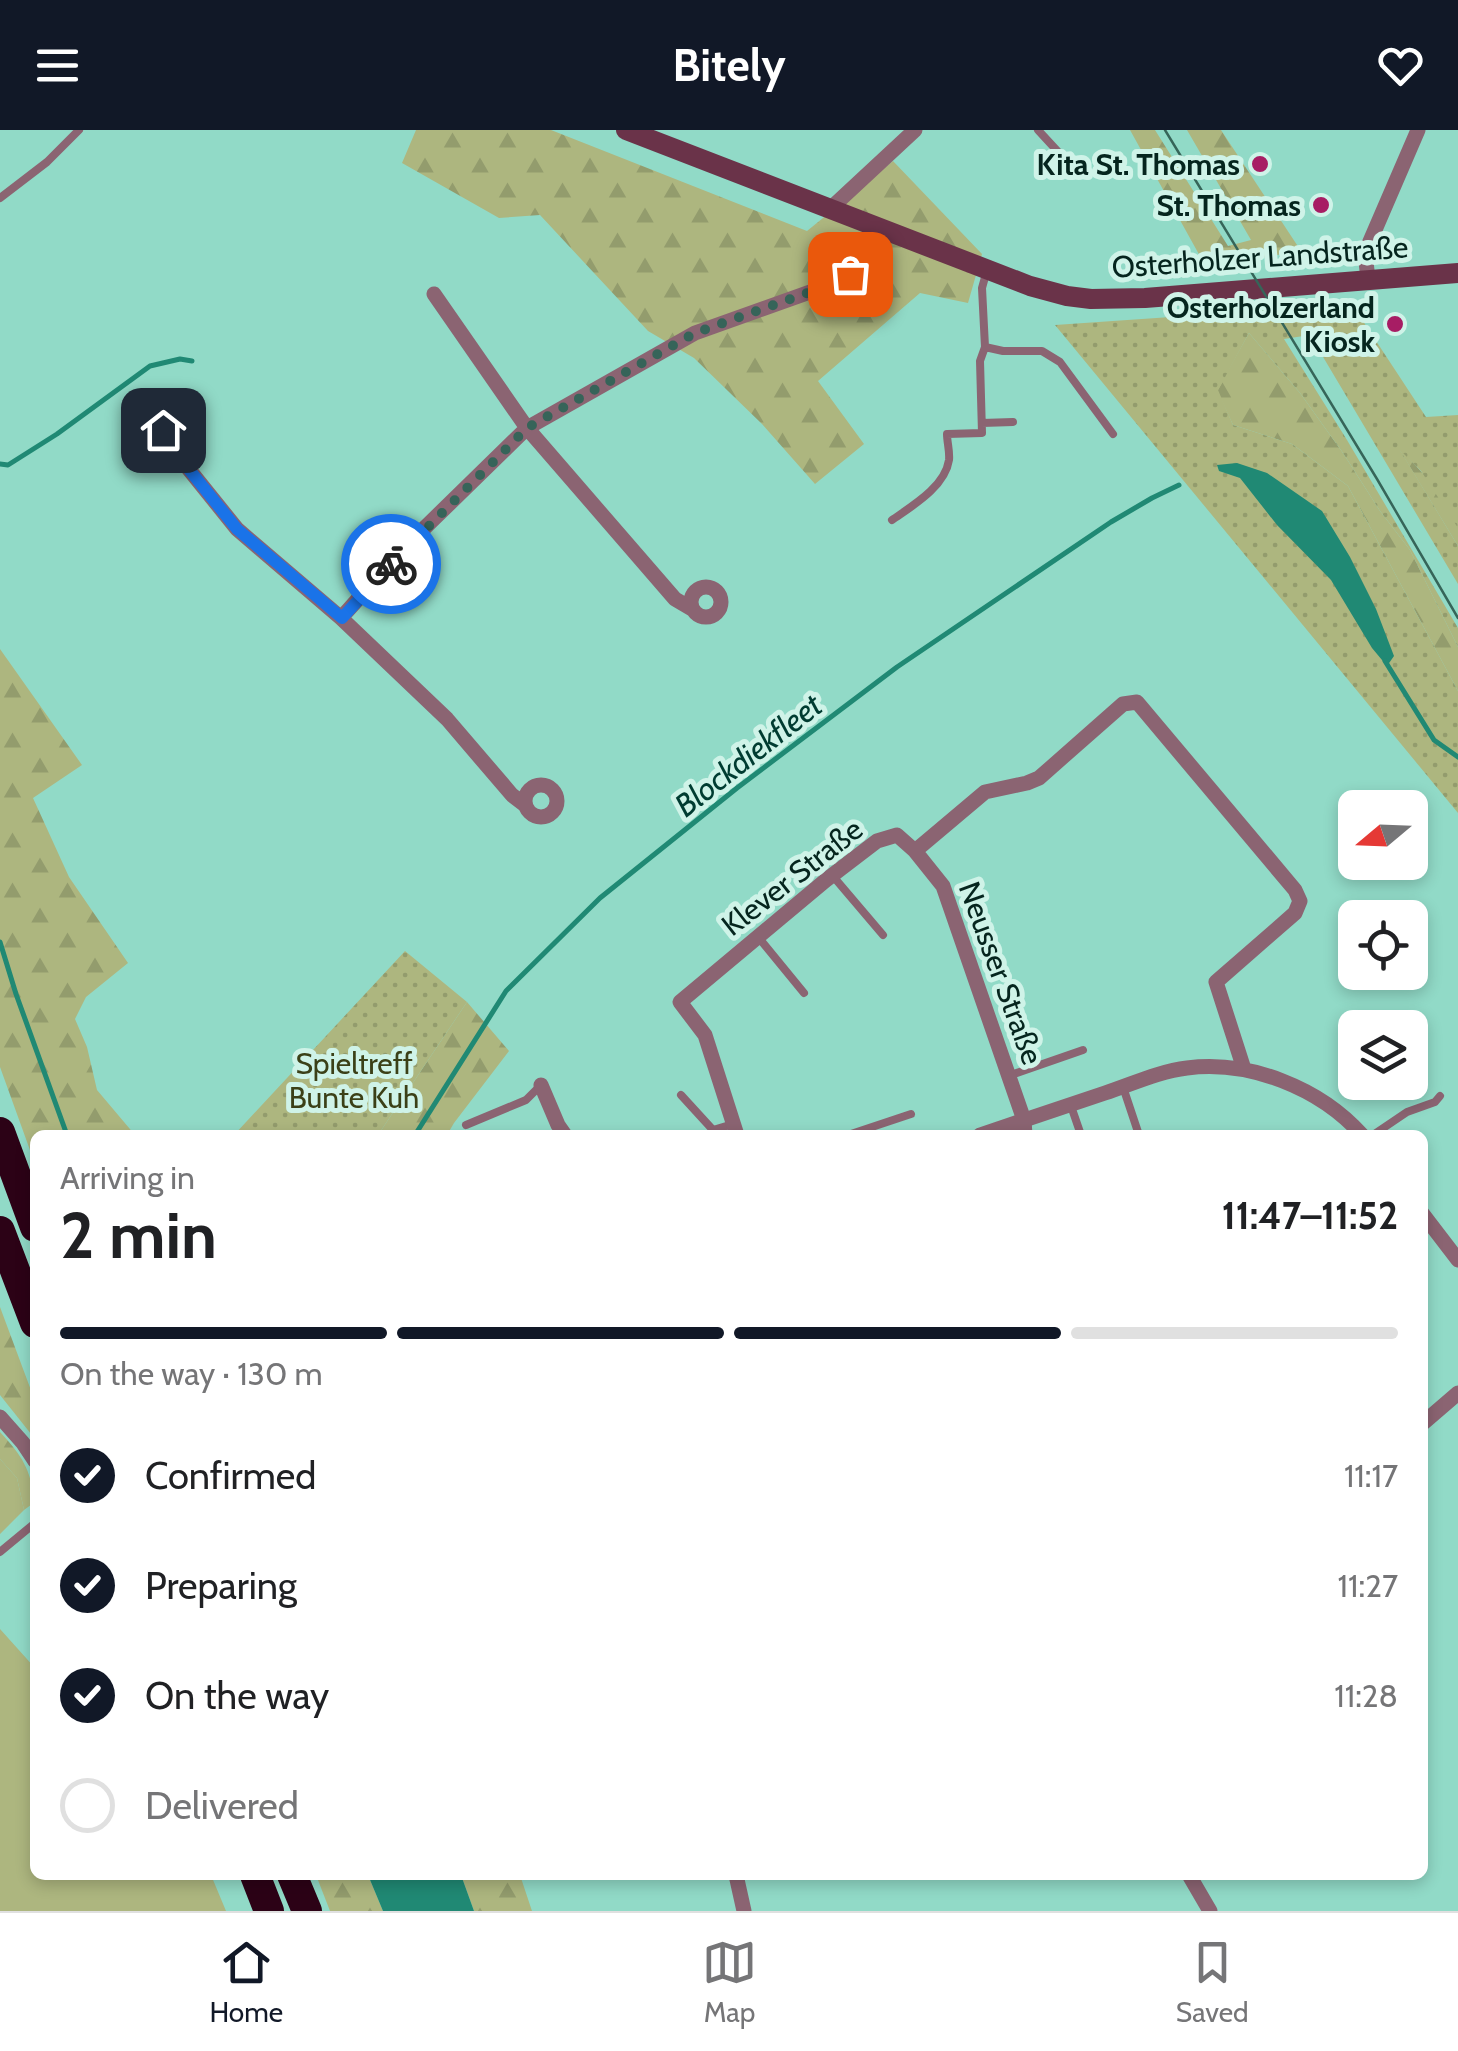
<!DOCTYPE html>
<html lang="en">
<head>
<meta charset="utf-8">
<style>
	body { margin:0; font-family:Cabin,sans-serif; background:#f6f6f6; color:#202124; height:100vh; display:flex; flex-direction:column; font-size:38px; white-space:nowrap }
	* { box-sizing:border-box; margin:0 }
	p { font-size:32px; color:#757577 }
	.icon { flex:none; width:55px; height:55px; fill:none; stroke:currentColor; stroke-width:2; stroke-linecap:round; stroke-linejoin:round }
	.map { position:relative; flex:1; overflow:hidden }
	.panel { position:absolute; left:30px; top:1000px; width:1398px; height:750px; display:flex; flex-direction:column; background:#fff; border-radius:15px; box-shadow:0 5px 15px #0003 }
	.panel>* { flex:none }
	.needle { width:65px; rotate:251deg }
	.buttons { position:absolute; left:1338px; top:660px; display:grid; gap:20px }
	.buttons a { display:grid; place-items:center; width:90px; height:90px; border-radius:15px; background:#fff; box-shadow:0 5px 15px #0003; font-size:50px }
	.pin { position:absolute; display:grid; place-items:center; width:85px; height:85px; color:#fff; margin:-42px; border-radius:20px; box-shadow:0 5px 15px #0006 }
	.courier { position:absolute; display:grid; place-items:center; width:100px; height:100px; margin:-50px; border:8px solid #1a73e8; border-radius:50%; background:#fff; color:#222; box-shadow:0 2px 12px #0007 }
	.headline em { font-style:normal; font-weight:700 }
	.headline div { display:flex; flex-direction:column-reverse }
	.headline { display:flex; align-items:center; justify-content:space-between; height:170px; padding:0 30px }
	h1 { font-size:65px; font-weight:700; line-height:75px }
	.bar { display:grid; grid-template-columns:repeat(4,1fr); gap:15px 10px; align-content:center; height:120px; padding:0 30px }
	.bar i { height:12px; border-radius:8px; background:#e0e0e0 }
	.bar .on { background:#111827 }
	.bar p { grid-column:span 4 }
	ol { padding:0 30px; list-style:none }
	li { display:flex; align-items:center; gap:30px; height:110px }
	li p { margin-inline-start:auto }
	li .icon { padding:10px; border-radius:50%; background:#111827; color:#fff; stroke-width:4 }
	li:last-child { color:#757577 }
	li i { width:55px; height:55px; border:5px solid #e0e0e0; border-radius:50% }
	header { display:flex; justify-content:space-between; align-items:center; height:130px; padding:0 30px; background:#111827; color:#fff; font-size:45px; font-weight:700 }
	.tab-bar { display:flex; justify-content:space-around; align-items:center; height:140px; border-top:2px solid #e0e0e0; background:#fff; font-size:28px; color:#757577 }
	.tab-bar a { display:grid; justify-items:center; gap:5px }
	.tab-bar .on { color:#111827 }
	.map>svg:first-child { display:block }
</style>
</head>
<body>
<header><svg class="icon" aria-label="menu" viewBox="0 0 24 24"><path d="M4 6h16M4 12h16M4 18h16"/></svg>Bitely<svg class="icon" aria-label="heart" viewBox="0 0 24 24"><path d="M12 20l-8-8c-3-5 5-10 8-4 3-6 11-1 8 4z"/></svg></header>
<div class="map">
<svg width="1458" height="1781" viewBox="0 0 1458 1781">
	<defs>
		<pattern id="forest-firs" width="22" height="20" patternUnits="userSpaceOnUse" patternTransform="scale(2.5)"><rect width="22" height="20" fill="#adb67f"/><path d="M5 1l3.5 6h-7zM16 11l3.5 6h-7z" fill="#939c6d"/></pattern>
		<pattern id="park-dots" width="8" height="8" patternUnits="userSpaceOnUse" patternTransform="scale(2.5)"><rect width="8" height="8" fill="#adb67f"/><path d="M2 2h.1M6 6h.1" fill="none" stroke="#939c6d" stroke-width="1.8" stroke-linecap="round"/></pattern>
	</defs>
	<rect width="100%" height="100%" fill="#91dac7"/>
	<!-- forest -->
	<path fill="url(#forest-firs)" d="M 416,0 L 551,0 L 807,101 L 893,31 L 982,124 L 968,173 L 920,163 L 818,251 L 864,314 L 815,354 L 762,294 L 694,228 L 648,201 L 540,85 L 499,88 L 402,33 Z
		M 1130,0 L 1155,0 L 1228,116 L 1251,110 L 1187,0 L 1221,0 L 1301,121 L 1206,137 Z
		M 1249,203 L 1300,263 L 1343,323 L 1380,381 L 1410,420 L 1458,517 L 1458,561 L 1348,356 L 1292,314 L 1233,295 L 1217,260 Z
		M 1396,314 L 1458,382 L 1458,416 Z
		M 0,519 L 82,635 L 33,668 L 69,747 L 128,833 L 86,867 L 75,889 L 87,917 L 97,960 L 135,1005 L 35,1005 L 35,1034 L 0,937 Z
		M 467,872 L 509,921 L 454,993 L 447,1005 L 378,1005 Z
		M 0,1177 L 35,1271 L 35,1309 L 0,1265 Z
		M 0,1302 C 23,1327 30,1338 35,1372 L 24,1380 L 17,1348 L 0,1329 Z
		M 316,1745 L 368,1745 L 383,1781 L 330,1781 Z
		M 461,1745 L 520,1745 L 532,1781 L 474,1781 Z"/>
	<!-- park -->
	<path fill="url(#park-dots)" d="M 1358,174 L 1359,185 L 1426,287 L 1458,285 L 1458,398 L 1421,341 L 1400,320 L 1458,416 L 1458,454 L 1310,205 L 1284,209 L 1347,310 L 1458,498 L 1458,517 L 1410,420 L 1380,381 L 1343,323 L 1300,263 L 1249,203 L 1218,260 L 1233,295 L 1292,314 L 1348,356 L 1458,561 L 1458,683 L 1055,195 Z
		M 405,821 L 467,872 L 378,1005 L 234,1005 Z"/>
	<!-- pitch -->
	<path fill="#adb67f" d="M 0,1329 L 17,1348 L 24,1380 L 0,1404 Z
		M 0,1499 L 35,1538 L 35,1745 L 211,1745 L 226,1781 L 0,1781 Z"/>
	<!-- water -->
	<path fill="#208974" d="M 1237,333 L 1267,343 L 1322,381 L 1350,427 L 1376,479 L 1394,526 L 1387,536 L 1372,518 L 1331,450 L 1277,395 L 1240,348 L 1219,341 L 1217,335 Z
		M 368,1745 L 461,1745 L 474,1781 L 383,1781 Z"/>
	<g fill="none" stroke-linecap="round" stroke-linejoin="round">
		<!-- stream -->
		<path stroke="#208974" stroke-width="5" d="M 0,334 L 8,335 L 57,304 L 150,236 L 180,229 L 192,231
			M 1385,531 L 1434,610 L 1458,627
			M 0,812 L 16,864 L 67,1005
			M 415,1005 L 506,861 L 600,768 L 737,658 L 897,537 L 1111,392 L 1152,368 L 1179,355"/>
		<!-- service -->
		<path stroke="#8b6472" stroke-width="8" d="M 1038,0 L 1073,38
			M 0,68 L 47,32 L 79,0
			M 985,217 L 1003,221 L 1042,221 L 1060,232 L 1113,304
			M 982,293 L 1013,292
			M 892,390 C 912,376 945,357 949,330 C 950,322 947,312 947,304 L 982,303 L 980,231 L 985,217 L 982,158 L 987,140
			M 832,745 L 883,805
			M 759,808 L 804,863
			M 1008,946 L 1083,920
			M 1123,957 L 1139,1005
			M 681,965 L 713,1000 L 733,994
			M 1071,976 L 1081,1005
			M 466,995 L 526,970 L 540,956
			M 848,1005 L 911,984
			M 1373,1005 L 1407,982 L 1435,972 L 1440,966
			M 0,1422 L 35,1393"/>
		<!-- minor -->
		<path stroke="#8b6472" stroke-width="15" d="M 830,79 L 915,0
			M 1368,149 L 1365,123 L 1418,0
			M 434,164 L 527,298 L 675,469 L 692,479
			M 170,305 C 193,305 194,280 170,277 L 162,283 L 160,293 L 163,301 L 170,305 L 175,322 L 237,399 L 341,488 L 447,589 L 512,665 L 525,675
			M691 472a15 15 0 1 1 30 0a15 15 0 1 1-30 0Z
			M 341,488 L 403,419 L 527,298 L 695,203 L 838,152 C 858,138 864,118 873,95
			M525 671a16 16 0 1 1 32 0a16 16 0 1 1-32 0Z
			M 915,721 L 943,756 L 1024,990 L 1025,1005
			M 541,955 L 558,995 L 565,1005
			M 737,1005 L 705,905 L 680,872 L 826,750 L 877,711 L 897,705 L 915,721 L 985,662 L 1027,653 L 1039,648 L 1123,574 L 1137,572 L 1295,760 L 1300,771 L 1295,783 L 1216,852 L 1244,939
			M 980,1005 C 1022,991 1064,977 1105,963 C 1132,954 1160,941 1187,938 C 1250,930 1320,958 1362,1005
			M 1422,1083 L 1458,1130
			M 0,1287 L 23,1313 L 35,1331
			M 1422,1294 L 1458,1263
			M 736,1745 L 744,1781
			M 1189,1745 L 1210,1781"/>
		<!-- secondary -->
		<path stroke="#6a3349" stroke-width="20" d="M 626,0 L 1030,156 L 1067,166 L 1091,169 L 1145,168 L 1458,143"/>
		<!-- motorway -->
		<path stroke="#2c0216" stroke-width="30" d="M 0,1002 L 35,1097
			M 0,1101 L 35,1193
			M 255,1745 L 269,1781
			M 292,1745 L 307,1781"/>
		<!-- tram -->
		<path stroke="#366559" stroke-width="2.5" d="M 1165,0 L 1377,349 L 1458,488"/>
	</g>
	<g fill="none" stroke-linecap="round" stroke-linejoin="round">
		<!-- done -->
		<path stroke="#366459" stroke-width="10" stroke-dasharray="0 18" d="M 391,434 L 527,298 L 695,203 L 838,152 L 850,144"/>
		<!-- route -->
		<path stroke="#1a73e8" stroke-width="12" d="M 163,300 L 170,305 L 175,322 L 237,399 L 342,488 L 391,434"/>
	</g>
	<!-- markers -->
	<g fill="#a71d64" stroke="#cff3e8" stroke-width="4">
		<circle cx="1260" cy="34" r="10"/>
		<circle cx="1321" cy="75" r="10"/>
		<circle cx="1395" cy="194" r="10"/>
	</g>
	<g text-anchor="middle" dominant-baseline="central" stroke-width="10" stroke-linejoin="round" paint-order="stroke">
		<!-- poi labels -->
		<g font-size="30" font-weight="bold" fill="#05251e" stroke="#cff3e8" text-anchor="end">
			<text x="1240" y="34">Kita St. Thomas</text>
			<text x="1301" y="75">St. Thomas</text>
			<text x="1375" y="177">Osterholzerland<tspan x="1375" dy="34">Kiosk</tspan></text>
		</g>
		<!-- street labels -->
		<g font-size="30" fill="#05251e" stroke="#cff3e8">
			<text transform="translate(1260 127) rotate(-4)">Osterholzer Landstraße</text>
			<text transform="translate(792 747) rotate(-38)">Klever Straße</text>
			<text transform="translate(1001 843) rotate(70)">Neusser Straße</text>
		</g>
		<!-- park labels -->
		<g font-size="30" fill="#3b4017" stroke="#cff3e8">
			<text x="354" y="933">Spieltreff<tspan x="354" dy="34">Bunte Kuh</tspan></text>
		</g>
		<!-- water labels -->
		<g font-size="32" font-style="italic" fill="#003c31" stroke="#cff3e8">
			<text transform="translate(748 625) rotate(-38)">Blockdiekfleet</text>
		</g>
	</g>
</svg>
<div class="buttons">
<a><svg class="needle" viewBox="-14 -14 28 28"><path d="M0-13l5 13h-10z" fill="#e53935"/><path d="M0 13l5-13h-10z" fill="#757577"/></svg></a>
<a><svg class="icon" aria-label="locate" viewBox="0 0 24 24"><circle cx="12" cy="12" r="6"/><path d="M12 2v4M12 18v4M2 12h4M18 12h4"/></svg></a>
<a><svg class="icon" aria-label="layers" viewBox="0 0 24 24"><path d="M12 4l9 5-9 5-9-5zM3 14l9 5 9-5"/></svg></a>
</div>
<div class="pin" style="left:850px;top:144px;background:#ea580c"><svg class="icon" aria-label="bag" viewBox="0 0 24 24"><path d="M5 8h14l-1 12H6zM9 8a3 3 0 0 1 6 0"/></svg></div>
<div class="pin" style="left:163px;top:300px;background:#1f2937"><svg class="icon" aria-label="home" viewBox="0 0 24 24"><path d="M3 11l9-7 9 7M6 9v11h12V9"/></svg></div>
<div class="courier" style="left:391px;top:434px"><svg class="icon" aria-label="bike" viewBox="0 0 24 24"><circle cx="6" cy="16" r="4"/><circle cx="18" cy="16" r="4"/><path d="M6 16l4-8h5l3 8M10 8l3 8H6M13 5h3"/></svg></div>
<section class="panel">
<div class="headline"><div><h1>2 min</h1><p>Arriving in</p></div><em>11:47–11:52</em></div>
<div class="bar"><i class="on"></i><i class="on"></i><i class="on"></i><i></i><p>On the way · 130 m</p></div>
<ol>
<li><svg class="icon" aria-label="check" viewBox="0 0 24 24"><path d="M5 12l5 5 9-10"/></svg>Confirmed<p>11:17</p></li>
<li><svg class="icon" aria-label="check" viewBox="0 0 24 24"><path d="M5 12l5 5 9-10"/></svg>Preparing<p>11:27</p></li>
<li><svg class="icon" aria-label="check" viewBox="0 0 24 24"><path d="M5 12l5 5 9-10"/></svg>On the way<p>11:28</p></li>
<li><i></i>Delivered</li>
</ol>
</section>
</div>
<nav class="tab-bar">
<a class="on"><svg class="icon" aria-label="home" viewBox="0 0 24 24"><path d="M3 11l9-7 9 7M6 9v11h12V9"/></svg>Home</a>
<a><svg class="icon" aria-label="map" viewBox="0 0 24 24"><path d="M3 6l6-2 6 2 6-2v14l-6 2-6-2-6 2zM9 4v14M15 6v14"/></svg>Map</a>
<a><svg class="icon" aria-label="saved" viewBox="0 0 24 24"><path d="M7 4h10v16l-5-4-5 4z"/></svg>Saved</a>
</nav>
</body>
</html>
